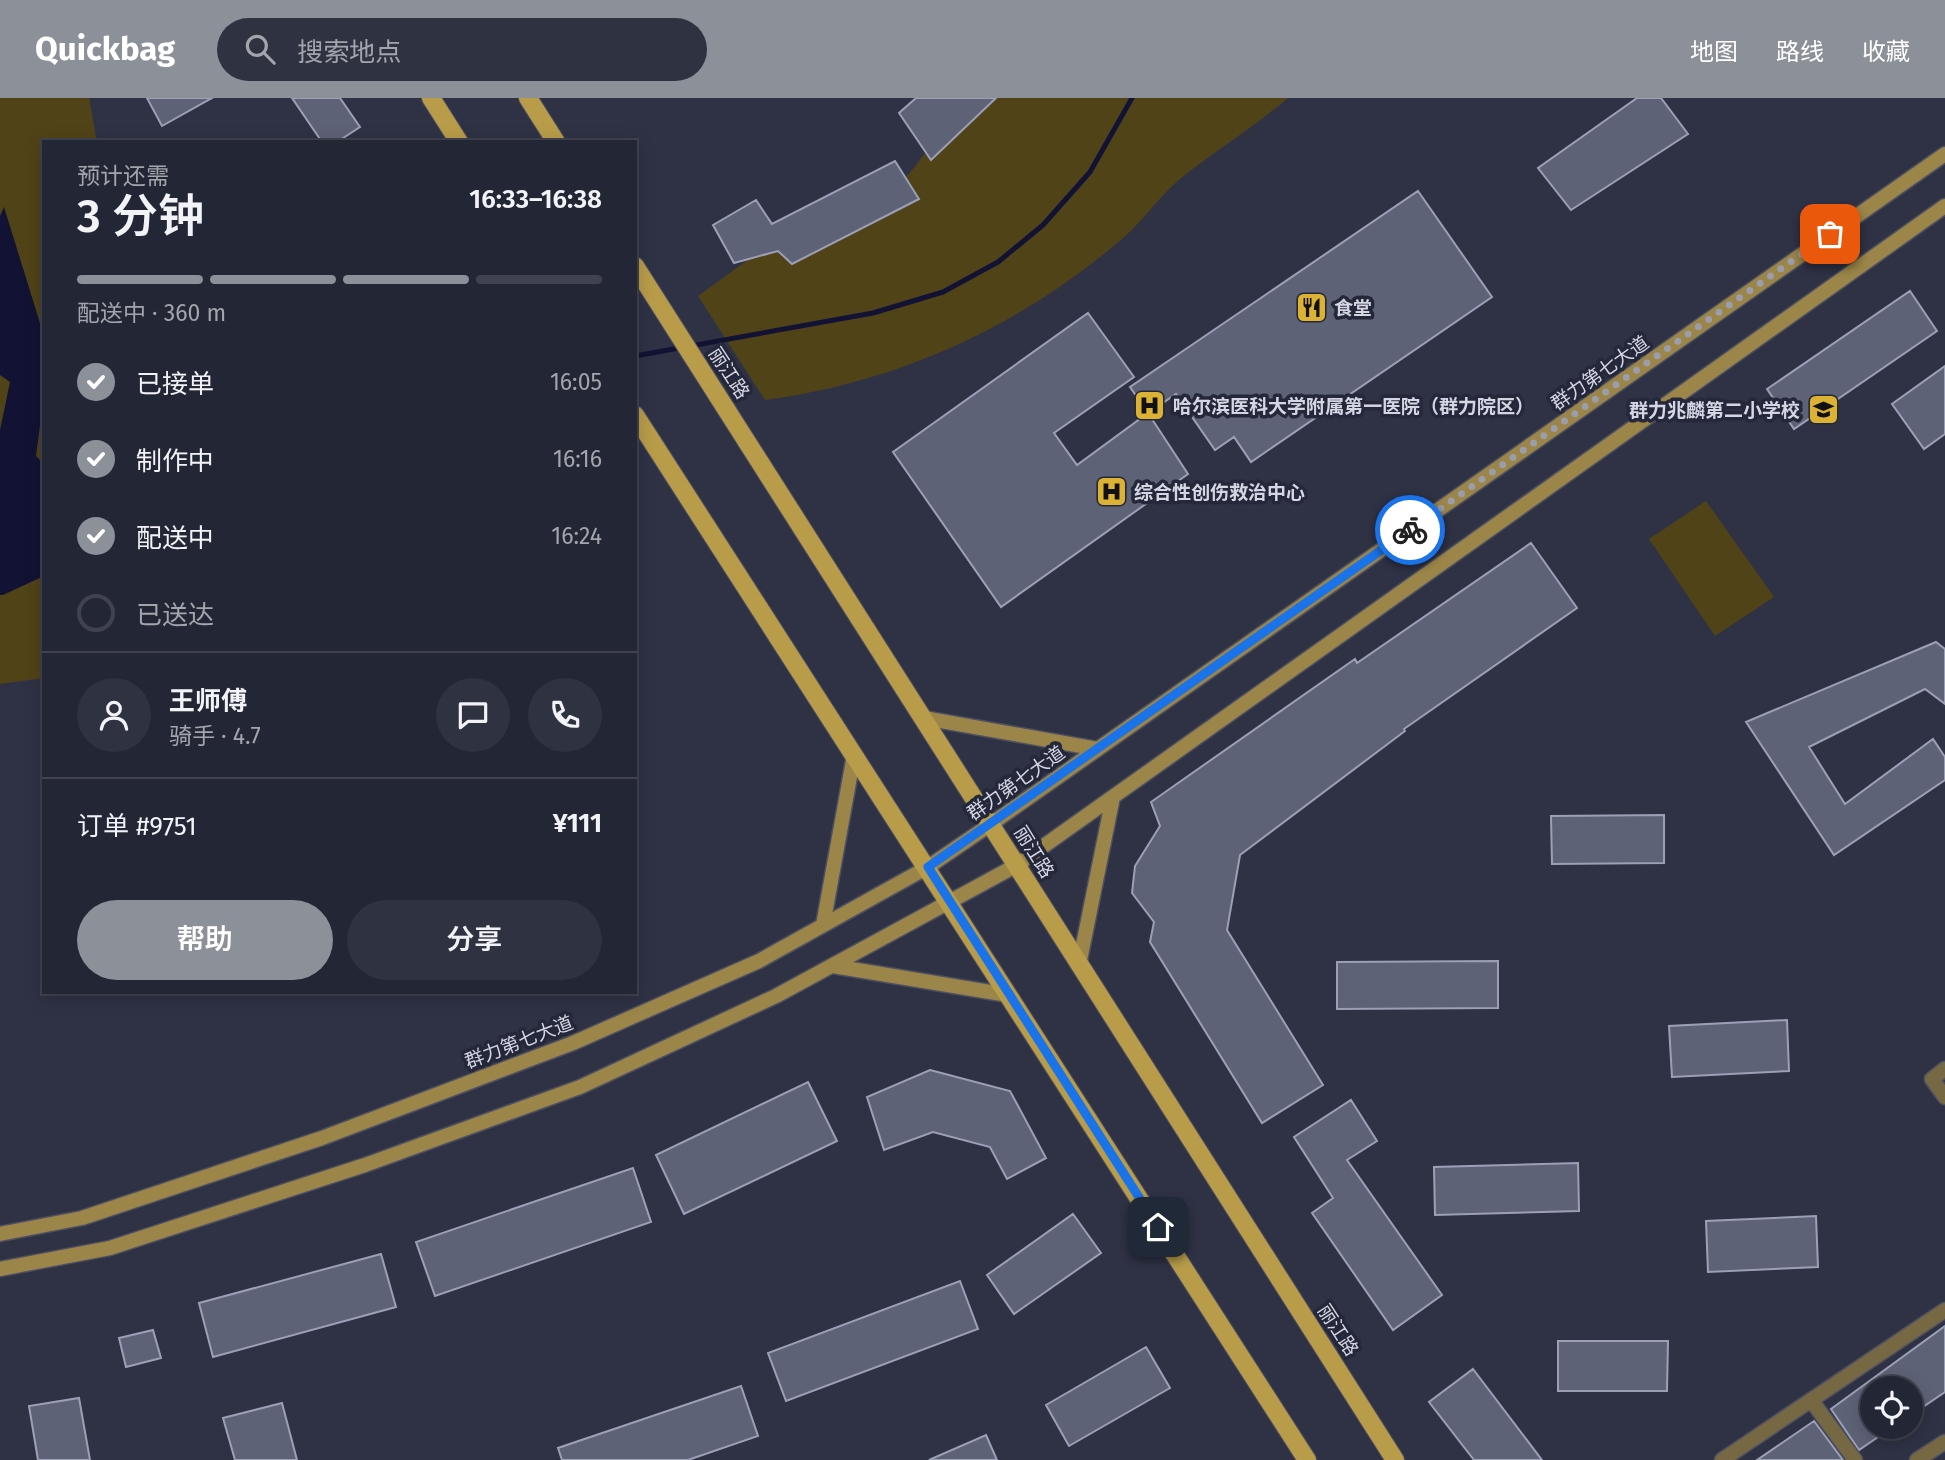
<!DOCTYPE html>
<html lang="zh">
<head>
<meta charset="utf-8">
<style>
	body { margin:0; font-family:"Fira Sans","Noto Sans SC",sans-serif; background:#2f3240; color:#f1f3f6; height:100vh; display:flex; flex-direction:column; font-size:26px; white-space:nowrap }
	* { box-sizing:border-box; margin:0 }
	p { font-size:23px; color:#a3a5ac }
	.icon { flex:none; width:38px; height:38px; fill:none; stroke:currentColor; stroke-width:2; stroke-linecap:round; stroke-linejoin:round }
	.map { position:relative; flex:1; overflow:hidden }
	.side { position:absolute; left:42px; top:42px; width:595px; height:854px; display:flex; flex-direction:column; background:#232634; border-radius:0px; box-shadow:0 4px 18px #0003,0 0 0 2px #40434f }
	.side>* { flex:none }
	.tools { position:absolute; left:1860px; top:1278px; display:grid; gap:14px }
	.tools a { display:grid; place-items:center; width:63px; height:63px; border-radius:50%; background:#232634; box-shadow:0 4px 18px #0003,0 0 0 2px #40434f; font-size:35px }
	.pin { position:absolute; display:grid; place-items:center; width:60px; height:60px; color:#fff; margin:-30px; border-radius:14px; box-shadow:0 4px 10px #0006 }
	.courier { position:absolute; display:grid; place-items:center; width:70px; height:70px; margin:-35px; border:5px solid #1a73e8; border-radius:50%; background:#fff; color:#222; box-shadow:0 2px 9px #0007 }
	.overview em { font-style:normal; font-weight:600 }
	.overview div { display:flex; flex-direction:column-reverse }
	.overview { display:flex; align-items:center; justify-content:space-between; height:119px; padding:0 35px }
	h1 { font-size:46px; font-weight:600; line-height:52px }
	.bar { display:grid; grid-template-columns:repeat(4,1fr); gap:10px 7px; align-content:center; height:84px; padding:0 35px }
	.bar i { height:9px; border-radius:5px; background:#40434f }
	.bar .selected { background:#8c9099 }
	.bar p { grid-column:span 4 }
	.line { display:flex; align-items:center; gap:18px; padding:0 35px; border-top:2px solid #40434f }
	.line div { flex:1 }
	.round { display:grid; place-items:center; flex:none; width:74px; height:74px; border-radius:37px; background:#2f3240 }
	ol { padding:0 35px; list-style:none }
	li { display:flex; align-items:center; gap:21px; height:77px }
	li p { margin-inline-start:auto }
	li .icon { padding:7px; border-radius:50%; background:#8c9099; color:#fff; stroke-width:4 }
	li:last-child { color:#a3a5ac }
	li i { width:38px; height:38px; border:4px solid #40434f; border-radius:50% }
	.cta { display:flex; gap:14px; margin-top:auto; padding:14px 35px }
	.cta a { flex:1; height:80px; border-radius:42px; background:#8c9099; color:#fff; font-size:28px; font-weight:600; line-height:80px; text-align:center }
	.cta a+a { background:#2f3240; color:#f1f3f6 }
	header { display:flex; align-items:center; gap:42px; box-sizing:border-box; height:98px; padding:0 35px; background:#8c9099; color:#fff }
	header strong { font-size:33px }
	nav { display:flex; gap:38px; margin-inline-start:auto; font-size:24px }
	.search { width:490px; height:63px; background:#2f3240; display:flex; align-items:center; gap:18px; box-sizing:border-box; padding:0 24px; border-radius:38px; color:#a3a5ac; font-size:26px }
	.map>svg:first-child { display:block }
</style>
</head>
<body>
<header>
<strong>Quickbag</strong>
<div class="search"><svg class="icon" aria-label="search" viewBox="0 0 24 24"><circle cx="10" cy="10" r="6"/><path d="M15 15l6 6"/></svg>搜索地点</div>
<nav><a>地图</a><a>路线</a><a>收藏</a></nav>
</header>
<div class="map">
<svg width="1945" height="1362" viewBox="0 0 1945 1362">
	<rect width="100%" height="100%" fill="#2f3245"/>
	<!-- green -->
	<path fill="#514318" d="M 0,0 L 89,0 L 97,44 L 44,44 L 44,580 L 0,586 Z
		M 969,0 L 1288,0 C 1255,28 1220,50 1186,76 C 1162,94 1145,121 1122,141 C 1019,229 899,284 765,302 L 698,198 L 760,153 L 908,77 Z
		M 1706,403 L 1774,499 L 1715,538 L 1649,441 Z"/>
	<!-- water -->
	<path fill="#121235" d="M 4,109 L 44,238 L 44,297 L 36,358 L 44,366 L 44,478 L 3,497 L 0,497 L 0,332 L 10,284 L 0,277 L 0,118 Z"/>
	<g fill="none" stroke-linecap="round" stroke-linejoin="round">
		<!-- stream -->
		<path stroke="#121235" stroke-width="5" d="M 635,258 L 873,215 L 943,194 L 998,164 L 1043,127 L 1090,74 L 1132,0"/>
	</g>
	<!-- building -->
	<path fill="#5e6277" stroke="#9ca0b7" stroke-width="2" d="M 147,0 L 212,0 L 162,28 Z
		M 292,0 L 340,0 L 360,29 L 337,44 L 322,44 Z
		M 916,0 L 996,0 L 931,62 L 899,15 Z
		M 1637,0 L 1661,0 L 1688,36 L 1571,112 L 1538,70 Z
		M 895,63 L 919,101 L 792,166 L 778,153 L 734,165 L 713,127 L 756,102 L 772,126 Z
		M 1418,93 L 1492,199 L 1251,364 L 1234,339 L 1215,352 L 1176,296 L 1148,315 L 1130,289 Z
		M 1910,193 L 1937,233 L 1794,331 L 1767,291 Z
		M 1088,215 L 1134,279 L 1054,335 L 1077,367 L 1148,315 L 1188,376 L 1001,509 L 893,354 Z
		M 1945,268 L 1945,336 L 1924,351 L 1892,306 Z
		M 1531,445 L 1577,510 L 1404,631 L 1405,633 L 1240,757 L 1227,832 L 1323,987 L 1262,1025 L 1150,844 L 1154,824 L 1132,795 L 1135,768 L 1160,728 L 1151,704 L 1355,561 L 1357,565 Z
		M 1936,544 L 1945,551 L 1945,606 L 1925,591 L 1809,649 L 1845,706 L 1933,641 L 1945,659 L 1945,682 L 1834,757 L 1746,624 Z
		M 1664,717 L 1664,765 L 1552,766 L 1551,718 Z
		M 1498,863 L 1498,910 L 1337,911 L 1337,864 Z
		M 1787,922 L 1789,973 L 1672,979 L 1669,928 Z
		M 930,972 L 1010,993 L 1046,1060 L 1007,1081 L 990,1049 L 933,1034 L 884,1052 L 867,999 Z
		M 808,984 L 837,1043 L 684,1116 L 656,1057 Z
		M 1351,1002 L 1377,1043 L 1347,1062 L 1442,1197 L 1393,1232 L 1312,1115 L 1333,1100 L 1294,1039 Z
		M 1578,1065 L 1579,1113 L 1435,1117 L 1434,1069 Z
		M 633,1070 L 651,1124 L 435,1198 L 416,1144 Z
		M 1073,1116 L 1101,1155 L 1014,1216 L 987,1177 Z
		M 1816,1118 L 1818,1169 L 1708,1174 L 1706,1123 Z
		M 381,1156 L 396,1209 L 213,1259 L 199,1205 Z
		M 960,1183 L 978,1231 L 786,1303 L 768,1255 Z
		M 1945,1228 L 1945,1294 L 1911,1317 L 1911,1290 L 1872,1290 L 1872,1328 L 1894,1328 L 1859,1352 L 1831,1311 Z
		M 153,1232 L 161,1260 L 126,1269 L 119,1240 Z
		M 1558,1243 L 1668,1243 L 1667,1293 L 1558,1293 Z
		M 1146,1249 L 1170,1290 L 1069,1348 L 1046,1307 Z
		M 1473,1271 L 1542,1362 L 1474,1362 L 1429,1304 Z
		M 741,1288 L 758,1338 L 688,1362 L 562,1362 L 558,1350 Z
		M 79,1300 L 90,1362 L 38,1362 L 29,1308 Z
		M 282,1305 L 297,1362 L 235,1362 L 223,1320 Z
		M 1814,1323 L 1843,1362 L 1757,1362 Z
		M 986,1337 L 997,1362 L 929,1362 Z"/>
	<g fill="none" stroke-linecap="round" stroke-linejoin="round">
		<defs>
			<path id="minor" d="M 1945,971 L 1932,981 L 1945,999
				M 1811,1302 L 1855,1362
				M 1722,1362 L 1945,1212
				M 1917,1362 L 1945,1344"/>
			<path id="secondary" d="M 924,620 L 1098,651
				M 823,827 L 854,657
				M 1079,867 L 1113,699
				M 833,868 L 1008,897
				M 0,1136 L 82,1120 L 322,1040 L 573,945 L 759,863 L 928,769 L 991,726 L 1945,56
				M 0,1171 L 110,1150 L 365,1067 L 580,989 L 776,898 L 1017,767 L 1945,108"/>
			<path id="primary" d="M 431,0 L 459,44
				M 528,0 L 556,44
				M 635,168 L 1395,1362
				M 635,317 L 1307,1362"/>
		</defs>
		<!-- minor casing -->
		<use href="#minor" stroke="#4d5061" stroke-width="17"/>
		<!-- secondary casing -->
		<use href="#secondary" stroke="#4d5061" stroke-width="17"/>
		<!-- primary casing -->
		<use href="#primary" stroke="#4d5061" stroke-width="20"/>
		<!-- minor -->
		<use href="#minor" stroke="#766843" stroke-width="14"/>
		<!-- secondary -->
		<use href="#secondary" stroke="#9b8548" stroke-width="14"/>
		<!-- primary -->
		<use href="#primary" stroke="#b89c49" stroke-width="18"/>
	</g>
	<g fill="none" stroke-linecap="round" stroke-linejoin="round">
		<!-- done -->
		<path stroke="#9a9dac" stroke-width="7" stroke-dasharray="0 12.6" d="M 1410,432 L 1830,136"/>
		<!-- route -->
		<path stroke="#1a73e8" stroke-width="9" d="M 1158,1129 L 928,769 L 1410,432"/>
	</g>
	<!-- icons -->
	<defs>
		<symbol id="restaurant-square" viewBox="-11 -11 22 22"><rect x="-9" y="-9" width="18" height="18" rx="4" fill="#dbb233" stroke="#25283a"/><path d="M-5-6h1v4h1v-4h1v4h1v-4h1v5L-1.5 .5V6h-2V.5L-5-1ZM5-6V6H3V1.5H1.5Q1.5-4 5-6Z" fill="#111"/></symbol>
		<symbol id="hospital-square" viewBox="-11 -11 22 22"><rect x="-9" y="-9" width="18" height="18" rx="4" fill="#dbb233" stroke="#25283a"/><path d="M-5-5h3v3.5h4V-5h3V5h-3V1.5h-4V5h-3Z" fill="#111"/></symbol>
		<symbol id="school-square" viewBox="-11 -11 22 22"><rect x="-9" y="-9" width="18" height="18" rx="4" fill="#dbb233" stroke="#25283a"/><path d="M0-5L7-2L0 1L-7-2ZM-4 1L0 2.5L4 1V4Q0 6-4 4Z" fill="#111"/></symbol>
	</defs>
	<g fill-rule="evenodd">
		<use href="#restaurant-square" x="1294" y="192" width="35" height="35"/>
		<use href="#hospital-square" x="1132" y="290" width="35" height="35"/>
		<use href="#school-square" x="1806" y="294" width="35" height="35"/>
		<use href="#hospital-square" x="1094" y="376" width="35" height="35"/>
	</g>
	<g text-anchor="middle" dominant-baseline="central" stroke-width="7" stroke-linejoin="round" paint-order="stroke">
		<!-- poi labels -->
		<g font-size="19" font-weight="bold" fill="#d4d6e3" stroke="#25283a" text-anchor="start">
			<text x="1334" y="210">食堂</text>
			<text x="1173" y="308">哈尔滨医科大学附属第一医院（群力院区）</text>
			<text x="1800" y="312" text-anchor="end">群力兆麟第二小学校</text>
			<text x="1134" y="394">综合性创伤救治中心</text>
		</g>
		<!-- street labels -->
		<g font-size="19" fill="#d4d6e3" stroke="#25283a">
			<text transform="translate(729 275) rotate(57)">丽江路</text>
			<text transform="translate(1600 275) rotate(-35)">群力第七大道</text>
			<text transform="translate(1016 685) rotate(-35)">群力第七大道</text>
			<text transform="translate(1034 754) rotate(58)">丽江路</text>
			<text transform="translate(519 944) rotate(-21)">群力第七大道</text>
			<text transform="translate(1338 1232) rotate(57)">丽江路</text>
		</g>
	</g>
</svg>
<div class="tools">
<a><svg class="icon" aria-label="locate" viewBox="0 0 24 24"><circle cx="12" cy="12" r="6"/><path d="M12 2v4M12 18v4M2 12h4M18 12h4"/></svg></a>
</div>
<div class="pin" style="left:1830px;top:136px;background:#ea580c"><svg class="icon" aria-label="bag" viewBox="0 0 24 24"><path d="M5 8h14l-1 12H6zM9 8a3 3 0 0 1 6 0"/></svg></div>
<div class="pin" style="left:1158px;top:1129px;background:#1f2937"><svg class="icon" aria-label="home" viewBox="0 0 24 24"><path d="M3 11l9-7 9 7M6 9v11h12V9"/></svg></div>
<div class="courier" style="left:1410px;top:432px"><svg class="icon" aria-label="bike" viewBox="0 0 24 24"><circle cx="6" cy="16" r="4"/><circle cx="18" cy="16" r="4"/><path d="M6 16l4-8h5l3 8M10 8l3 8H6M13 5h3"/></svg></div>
<section class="side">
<div class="overview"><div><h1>3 分钟</h1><p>预计还需</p></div><em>16:33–16:38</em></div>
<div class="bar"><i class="selected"></i><i class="selected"></i><i class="selected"></i><i></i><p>配送中 · 360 m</p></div>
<ol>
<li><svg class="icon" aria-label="check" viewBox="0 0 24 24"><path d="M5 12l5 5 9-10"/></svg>已接单<p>16:05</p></li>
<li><svg class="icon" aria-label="check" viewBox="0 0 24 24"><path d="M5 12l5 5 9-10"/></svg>制作中<p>16:16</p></li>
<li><svg class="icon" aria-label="check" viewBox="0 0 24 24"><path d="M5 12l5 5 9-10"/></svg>配送中<p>16:24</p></li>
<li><i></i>已送达</li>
</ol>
<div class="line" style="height:126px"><a class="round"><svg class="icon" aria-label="person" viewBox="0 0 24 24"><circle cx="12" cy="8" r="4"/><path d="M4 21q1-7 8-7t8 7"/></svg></a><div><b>王师傅</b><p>骑手 · 4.7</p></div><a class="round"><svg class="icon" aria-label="chat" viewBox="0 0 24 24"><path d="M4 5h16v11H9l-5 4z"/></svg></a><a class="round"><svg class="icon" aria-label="phone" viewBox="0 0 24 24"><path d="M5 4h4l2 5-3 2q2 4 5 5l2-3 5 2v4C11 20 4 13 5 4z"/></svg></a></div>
<div class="line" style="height:91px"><div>订单 #9751</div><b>¥111</b></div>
<div class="cta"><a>帮助</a><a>分享</a></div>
</section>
</div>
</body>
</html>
